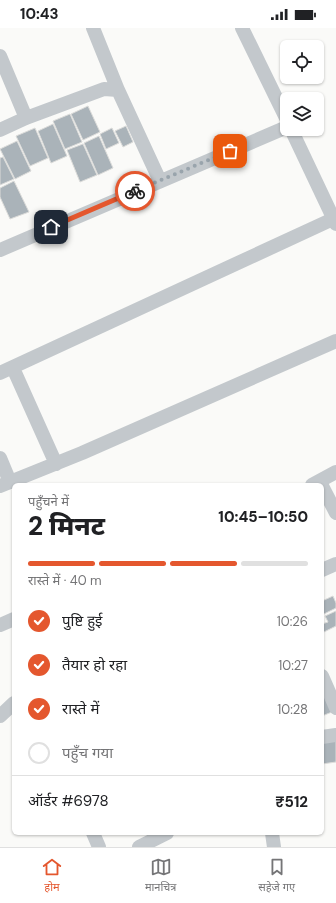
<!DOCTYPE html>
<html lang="hi">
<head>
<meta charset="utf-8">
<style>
	body { margin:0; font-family:"DM Sans","Noto Sans Devanagari",sans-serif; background:#f6f6f6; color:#202124; height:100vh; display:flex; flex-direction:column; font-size:15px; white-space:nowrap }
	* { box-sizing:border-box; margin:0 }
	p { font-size:13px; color:#757577 }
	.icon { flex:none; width:22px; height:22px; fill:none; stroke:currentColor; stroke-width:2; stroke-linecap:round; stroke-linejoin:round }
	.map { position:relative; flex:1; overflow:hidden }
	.sheet { position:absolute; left:12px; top:455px; width:312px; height:352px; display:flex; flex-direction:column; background:#fff; border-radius:6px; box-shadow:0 1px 3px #0004 }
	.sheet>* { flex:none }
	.fabs { position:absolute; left:280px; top:12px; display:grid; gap:8px }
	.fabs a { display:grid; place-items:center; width:44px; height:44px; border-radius:6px; background:#fff; box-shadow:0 1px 3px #0004; font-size:20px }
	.pin { position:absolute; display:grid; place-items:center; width:34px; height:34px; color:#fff; margin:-17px; border-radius:8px; box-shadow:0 2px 6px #0006 }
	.courier { position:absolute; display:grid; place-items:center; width:40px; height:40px; margin:-20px; border:3px solid #e4572e; border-radius:50%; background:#fff; color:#222; box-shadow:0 1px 5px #0007 }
	.head em { font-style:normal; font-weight:800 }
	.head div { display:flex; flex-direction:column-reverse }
	.head { display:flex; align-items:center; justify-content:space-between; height:68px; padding:0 16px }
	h1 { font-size:26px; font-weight:800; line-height:30px }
	.bar { display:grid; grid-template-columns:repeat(4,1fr); gap:6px 4px; align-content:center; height:48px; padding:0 16px }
	.bar i { height:5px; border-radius:3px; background:#e0e0e0 }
	.bar .on { background:#e4572e }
	.bar p { grid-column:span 4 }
	.line { display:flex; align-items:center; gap:10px; padding:0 16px; border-top:1px solid #e0e0e0 }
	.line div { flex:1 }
	ol { padding:0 16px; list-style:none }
	li { display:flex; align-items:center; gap:12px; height:44px }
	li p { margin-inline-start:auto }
	li .icon { padding:4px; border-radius:50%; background:#e4572e; color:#fff; stroke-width:4 }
	li:last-child { color:#757577 }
	li i { width:22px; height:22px; border:2px solid #e0e0e0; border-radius:50% }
	.status { display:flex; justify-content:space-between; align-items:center; height:28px; padding:0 20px; background:#fff; direction:ltr }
	.status svg { height:11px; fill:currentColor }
	.menu { display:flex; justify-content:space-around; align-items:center; height:56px; border-top:1px solid #e0e0e0; background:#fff; font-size:11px; color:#757577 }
	.menu a { display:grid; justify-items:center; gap:2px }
	.menu .on { color:#e4572e }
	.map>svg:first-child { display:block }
</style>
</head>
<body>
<div class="status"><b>10:43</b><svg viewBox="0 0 49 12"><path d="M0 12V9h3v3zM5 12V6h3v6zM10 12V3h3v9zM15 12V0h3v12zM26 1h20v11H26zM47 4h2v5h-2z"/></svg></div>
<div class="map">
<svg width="336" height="819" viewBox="0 0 336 819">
	<rect width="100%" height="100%" fill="#fafaf8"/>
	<!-- building -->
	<path fill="#aab3b9" stroke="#dcdcda" d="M 88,78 L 100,104 L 83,112 L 71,86 Z
		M 70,86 L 82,114 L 65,121 L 53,93 Z
		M 53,96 L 67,128 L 51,135 L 38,103 Z
		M 126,98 L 133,114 L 123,119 L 115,103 Z
		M 35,100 L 48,130 L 30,138 L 16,108 Z
		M 112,100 L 119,115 L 106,121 L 100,106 Z
		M 99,108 L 113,140 L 98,147 L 84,115 Z
		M 17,113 L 31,143 L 15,151 L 0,121 Z
		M 83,116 L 97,147 L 80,154 L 67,122 Z
		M 3,129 L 14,151 L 0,157 L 0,130 Z
		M 14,153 L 29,184 L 10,191 L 0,169 L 0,160 Z
		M 333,568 L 336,575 L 336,580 L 322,587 L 322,573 Z
		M 336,583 L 336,598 L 322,605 L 322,596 L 328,594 L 325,588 Z
		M 322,662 L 332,684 L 322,688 Z
		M 336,711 L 336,734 L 322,736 L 322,713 Z"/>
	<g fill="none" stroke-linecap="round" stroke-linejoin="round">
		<!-- minor -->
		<path stroke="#c3c8cc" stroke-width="14" d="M 93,0 L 118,62
			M 242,0 L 287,92
			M 0,28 L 26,90
			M 291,101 L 336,196
			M 0,102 L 26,90 L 104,61 L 118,62 L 160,153
			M 0,222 L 287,99
			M 13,340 L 56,436
			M 0,345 L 333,191
			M 0,430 L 10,454
			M 312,457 L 336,444
			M 0,458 L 82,425 L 336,313
			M 322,458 L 336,485
			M 322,542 L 336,536
			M 0,597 L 14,591
			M 322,648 L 336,680
			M 0,688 L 14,675
			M 322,709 L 336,707
			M 93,805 L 99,819
			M 272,805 L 274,819
			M 139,819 L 167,805"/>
	</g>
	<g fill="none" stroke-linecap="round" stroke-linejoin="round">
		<!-- done -->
		<path stroke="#99a4ac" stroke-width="4" stroke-dasharray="0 7.2" d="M 135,163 L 230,123"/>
		<!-- route -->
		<path stroke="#e4572e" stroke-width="5" d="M 51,199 L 135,163"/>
	</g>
</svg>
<div class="fabs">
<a><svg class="icon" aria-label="locate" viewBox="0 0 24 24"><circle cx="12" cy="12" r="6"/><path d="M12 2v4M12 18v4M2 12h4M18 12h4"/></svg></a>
<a><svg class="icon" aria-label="layers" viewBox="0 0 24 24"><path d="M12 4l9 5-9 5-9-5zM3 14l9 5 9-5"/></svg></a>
</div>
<div class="pin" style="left:230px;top:123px;background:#ea580c"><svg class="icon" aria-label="bag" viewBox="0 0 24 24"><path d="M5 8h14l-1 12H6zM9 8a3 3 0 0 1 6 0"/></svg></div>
<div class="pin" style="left:51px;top:199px;background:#1f2937"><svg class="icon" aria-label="home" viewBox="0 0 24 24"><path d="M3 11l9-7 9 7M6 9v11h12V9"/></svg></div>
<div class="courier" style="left:135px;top:163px"><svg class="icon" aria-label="bike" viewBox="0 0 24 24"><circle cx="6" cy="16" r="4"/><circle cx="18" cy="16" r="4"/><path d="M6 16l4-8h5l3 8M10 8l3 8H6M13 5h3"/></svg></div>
<section class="sheet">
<div class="head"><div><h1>2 मिनट</h1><p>पहुँचने में</p></div><em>10:45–10:50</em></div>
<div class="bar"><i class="on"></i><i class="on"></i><i class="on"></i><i></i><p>रास्ते में · 40 m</p></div>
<ol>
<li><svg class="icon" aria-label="check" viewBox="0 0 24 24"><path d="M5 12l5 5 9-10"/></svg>पुष्टि हुई<p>10:26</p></li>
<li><svg class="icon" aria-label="check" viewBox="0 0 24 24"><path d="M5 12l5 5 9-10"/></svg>तैयार हो रहा<p>10:27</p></li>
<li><svg class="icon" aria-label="check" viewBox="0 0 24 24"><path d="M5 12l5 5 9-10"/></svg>रास्ते में<p>10:28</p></li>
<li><i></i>पहुँच गया</li>
</ol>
<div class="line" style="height:52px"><div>ऑर्डर #6978</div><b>₹512</b></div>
</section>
</div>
<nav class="menu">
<a class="on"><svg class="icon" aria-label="home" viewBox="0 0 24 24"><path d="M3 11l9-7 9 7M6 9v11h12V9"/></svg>होम</a>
<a><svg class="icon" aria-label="map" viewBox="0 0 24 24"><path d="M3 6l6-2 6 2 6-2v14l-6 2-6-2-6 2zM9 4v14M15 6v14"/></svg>मानचित्र</a>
<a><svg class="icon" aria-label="saved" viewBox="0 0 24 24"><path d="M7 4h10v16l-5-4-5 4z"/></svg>सहेजे गए</a>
</nav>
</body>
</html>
